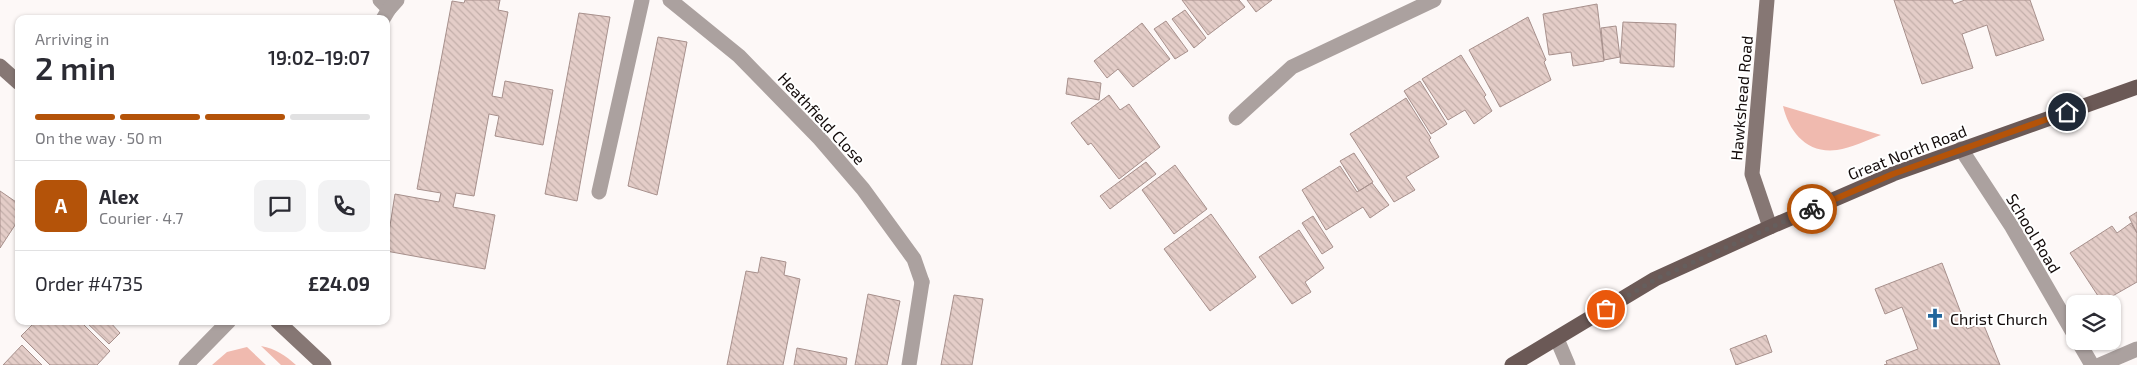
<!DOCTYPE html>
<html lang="en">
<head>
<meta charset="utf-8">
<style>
	body { margin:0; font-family:"Exo 2",sans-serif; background:#f2f2f3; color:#2b2b33; height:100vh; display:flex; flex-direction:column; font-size:19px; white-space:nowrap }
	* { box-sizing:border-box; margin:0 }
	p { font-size:16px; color:#7c7c81 }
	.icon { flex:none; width:28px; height:28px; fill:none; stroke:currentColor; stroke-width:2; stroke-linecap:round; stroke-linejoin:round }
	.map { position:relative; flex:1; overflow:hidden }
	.panel { position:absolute; left:15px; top:15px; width:375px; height:310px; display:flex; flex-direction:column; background:#fff; border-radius:10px; box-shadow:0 1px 4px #0004 }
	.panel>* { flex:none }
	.tools { position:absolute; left:2066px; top:295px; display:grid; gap:10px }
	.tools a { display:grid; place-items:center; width:55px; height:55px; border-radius:10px; background:#fff; box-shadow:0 1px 4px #0004; font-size:25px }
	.pin { position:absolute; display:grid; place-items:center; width:42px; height:42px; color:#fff; margin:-21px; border:2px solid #fff; border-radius:50%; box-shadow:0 1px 5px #0007 }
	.courier { position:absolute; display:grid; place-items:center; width:50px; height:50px; margin:-25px; border:4px solid #b45309; border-radius:50%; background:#fff; color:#222; box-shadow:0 1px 6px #0007 }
	.overview em { font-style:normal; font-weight:600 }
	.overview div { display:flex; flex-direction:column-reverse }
	.overview { display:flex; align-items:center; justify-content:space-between; height:85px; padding:0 20px }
	h1 { font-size:32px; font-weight:600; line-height:38px }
	.bar { display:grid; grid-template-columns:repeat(4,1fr); gap:8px 5px; align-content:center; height:60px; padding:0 20px }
	.bar i { height:6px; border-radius:4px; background:#e1e1e2 }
	.bar .selected { background:#b45309 }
	.bar p { grid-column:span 4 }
	.line { display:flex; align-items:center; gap:12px; padding:0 20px; border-top:1px solid #e1e1e2 }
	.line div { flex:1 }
	.round { display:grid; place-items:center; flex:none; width:52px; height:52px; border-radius:10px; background:#f2f2f3 }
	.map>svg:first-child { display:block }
</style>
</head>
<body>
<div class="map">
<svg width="2137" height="365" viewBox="0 0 2137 365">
	<defs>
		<pattern id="building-back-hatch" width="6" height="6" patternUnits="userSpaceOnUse" patternTransform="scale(1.25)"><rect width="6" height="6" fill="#e4cdc8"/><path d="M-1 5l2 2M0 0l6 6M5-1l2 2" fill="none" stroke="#c3afaa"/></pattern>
	</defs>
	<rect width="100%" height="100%" fill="#fdf8f7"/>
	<!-- green -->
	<path fill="#f0baaf" d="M 1783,106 L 1881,135 C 1867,140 1851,148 1837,150 C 1807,154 1789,132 1783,106 Z
		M 261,346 C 276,349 285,355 296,365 L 281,365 Z
		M 247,347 L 266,365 L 212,365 L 227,352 Z"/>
	<!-- building -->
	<path fill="url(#building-back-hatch)" stroke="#a7908c" d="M 465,0 L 500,0 L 498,10 L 508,12 L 492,96 L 502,98 L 505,81 L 553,90 L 543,145 L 495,136 L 499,116 L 489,114 L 474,196 L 456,193 L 453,207 L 495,215 L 485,269 L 386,251 L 395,194 L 439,202 L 441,193 L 417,189 L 452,1 L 464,3 Z
		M 1182,0 L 1239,0 L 1245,7 L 1208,35 Z
		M 1247,0 L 1272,0 L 1256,12 Z
		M 1894,0 L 1952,0 L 1954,4 L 1965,0 L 2030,0 L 2044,40 L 1996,56 L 1987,25 L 1962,34 L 1973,68 L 1922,84 Z
		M 1597,4 L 1604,61 L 1573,66 L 1571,52 L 1549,55 L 1543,14 Z
		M 1185,10 L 1206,38 L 1194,48 L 1172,19 Z
		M 579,13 L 610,17 L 577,201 L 545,194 Z
		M 1528,17 L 1546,60 L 1544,62 L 1551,80 L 1500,107 L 1469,50 Z
		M 1166,21 L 1188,51 L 1175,59 L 1154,29 Z
		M 1623,22 L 1676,24 L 1674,67 L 1620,63 Z
		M 1142,23 L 1170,59 L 1133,87 L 1118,69 L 1107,78 L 1094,61 Z
		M 1616,26 L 1620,57 L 1604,60 L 1601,28 Z
		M 658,37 L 687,42 L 657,195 L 628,186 Z
		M 1461,55 L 1486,95 L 1484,97 L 1492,111 L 1474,124 L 1465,110 L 1448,120 L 1422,79 Z
		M 1068,78 L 1101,83 L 1099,100 L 1066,94 Z
		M 1420,81 L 1447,124 L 1431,134 L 1404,91 Z
		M 1109,95 L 1120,110 L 1129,104 L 1160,147 L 1119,179 L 1091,143 L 1088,145 L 1071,123 Z
		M 1406,98 L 1431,138 L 1429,140 L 1439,157 L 1406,177 L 1415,190 L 1394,202 L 1350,134 Z
		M 1354,153 L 1373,182 L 1359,191 L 1340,161 Z
		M 1146,162 L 1156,174 L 1110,209 L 1100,196 Z
		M 1175,165 L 1207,209 L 1174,234 L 1142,190 Z
		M 1340,166 L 1357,192 L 1372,183 L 1389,205 L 1370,218 L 1363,207 L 1326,230 L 1302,190 Z
		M 0,191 L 19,204 L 19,219 L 0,248 Z
		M 2137,212 L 2137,233 L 2129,217 Z
		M 1211,214 L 1256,277 L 1210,311 L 1164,249 Z
		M 1313,216 L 1333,247 L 1322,254 L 1302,223 Z
		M 2131,223 L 2137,233 L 2137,282 L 2102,302 L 2070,253 L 2112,226 L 2117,233 Z
		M 1299,230 L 1324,268 L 1305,282 L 1311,292 L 1292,304 L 1259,257 Z
		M 761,257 L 786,262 L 784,275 L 800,279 L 783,365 L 727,365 L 746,271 L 758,273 Z
		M 1942,263 L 1967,329 L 1983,323 L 2000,365 L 1884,365 L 1887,364 L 1886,361 L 1918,349 L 1902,307 L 1885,314 L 1875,289 Z
		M 868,294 L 900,301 L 887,365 L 855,365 Z
		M 954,295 L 983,299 L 972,365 L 941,365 Z
		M 36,321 L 80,321 L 110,351 L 97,365 L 50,365 L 21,336 Z
		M 85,321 L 109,321 L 120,333 L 109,344 Z
		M 1766,335 L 1772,352 L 1736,365 L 1730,349 Z
		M 22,345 L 42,365 L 3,365 Z
		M 797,348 L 847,358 L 846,365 L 794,365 Z"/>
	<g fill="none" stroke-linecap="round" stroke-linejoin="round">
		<!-- lane -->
		<path stroke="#aba19f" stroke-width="15" d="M 380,0 L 389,9
			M 599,192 L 642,0
			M 909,365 L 922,282"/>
		<!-- street -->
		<path stroke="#aba19f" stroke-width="15" d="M 670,0 L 739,56 L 820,139 L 863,189 L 914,259 L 922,282
			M 383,19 L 389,9 L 397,0
			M 1236,118 L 1292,67 L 1434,0
			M 1961,149 L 2012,227 L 2075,336
			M 1557,339 L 1568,365
			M 2078,341 L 2092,365
			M 186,365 L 229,321
			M 2100,365 L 2137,349"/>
		<!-- secondary -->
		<path stroke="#867774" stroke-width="15" d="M 1767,0 L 1752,174 L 1770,227
			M 0,66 L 19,83
			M 277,321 L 324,365"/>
		<!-- primary -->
		<path stroke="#6b5956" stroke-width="15" d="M 1512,365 L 1655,279 L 1770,227 L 1893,174 L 2137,87"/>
	</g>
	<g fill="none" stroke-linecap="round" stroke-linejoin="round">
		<!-- done -->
		<path stroke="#655e5d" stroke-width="5" stroke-dasharray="0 9" d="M 1606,309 L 1656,279 L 1812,209"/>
		<!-- route -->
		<path stroke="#b45309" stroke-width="6" d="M 1812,209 L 1893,174 L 2067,112"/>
	</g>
	<!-- icons -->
	<defs>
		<symbol id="church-bare" viewBox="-9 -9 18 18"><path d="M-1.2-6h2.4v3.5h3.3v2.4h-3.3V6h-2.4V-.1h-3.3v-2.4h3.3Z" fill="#23669b" stroke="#fff" stroke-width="2.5" paint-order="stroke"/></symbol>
	</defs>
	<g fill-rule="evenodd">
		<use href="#church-bare" x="1921" y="304" width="28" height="28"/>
	</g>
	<g text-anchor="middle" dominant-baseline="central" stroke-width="4" stroke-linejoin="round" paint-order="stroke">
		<!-- street labels -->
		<g font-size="16" fill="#130b0a" stroke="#fff">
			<text transform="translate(1741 98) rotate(-85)">Hawkshead Road</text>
			<text transform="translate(822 118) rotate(47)">Heathfield Close</text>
			<text transform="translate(1907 152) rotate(-21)">Great North Road</text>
			<text transform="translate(2034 233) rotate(59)">School Road</text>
		</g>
		<!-- poi labels -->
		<g font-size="16" fill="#130b0a" stroke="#fff" text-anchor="start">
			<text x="1950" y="318">Christ Church</text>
		</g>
	</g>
</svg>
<div class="tools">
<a><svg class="icon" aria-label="layers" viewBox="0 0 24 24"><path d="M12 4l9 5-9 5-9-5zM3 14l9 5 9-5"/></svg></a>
</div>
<div class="pin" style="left:1606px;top:309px;background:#ea580c"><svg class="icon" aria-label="bag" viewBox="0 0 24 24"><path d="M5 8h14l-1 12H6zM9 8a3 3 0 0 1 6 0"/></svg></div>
<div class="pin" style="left:2067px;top:112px;background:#1f2937"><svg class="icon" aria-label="home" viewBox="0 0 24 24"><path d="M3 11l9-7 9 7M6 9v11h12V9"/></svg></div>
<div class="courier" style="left:1812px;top:209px"><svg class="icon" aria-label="bike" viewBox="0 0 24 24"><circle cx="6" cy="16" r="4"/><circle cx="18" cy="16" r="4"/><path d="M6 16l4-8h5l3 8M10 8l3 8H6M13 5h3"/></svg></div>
<section class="panel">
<div class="overview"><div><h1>2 min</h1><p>Arriving in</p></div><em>19:02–19:07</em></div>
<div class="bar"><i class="selected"></i><i class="selected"></i><i class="selected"></i><i></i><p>On the way · 50 m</p></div>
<div class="line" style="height:90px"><b class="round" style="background:#b45309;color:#fff">A</b><div><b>Alex</b><p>Courier · 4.7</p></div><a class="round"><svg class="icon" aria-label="chat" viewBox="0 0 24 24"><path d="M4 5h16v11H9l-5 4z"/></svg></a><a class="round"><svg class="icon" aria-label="phone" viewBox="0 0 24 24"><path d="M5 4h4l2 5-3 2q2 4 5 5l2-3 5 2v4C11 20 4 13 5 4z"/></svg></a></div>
<div class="line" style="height:65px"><div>Order #4735</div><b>£24.09</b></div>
</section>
</div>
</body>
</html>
